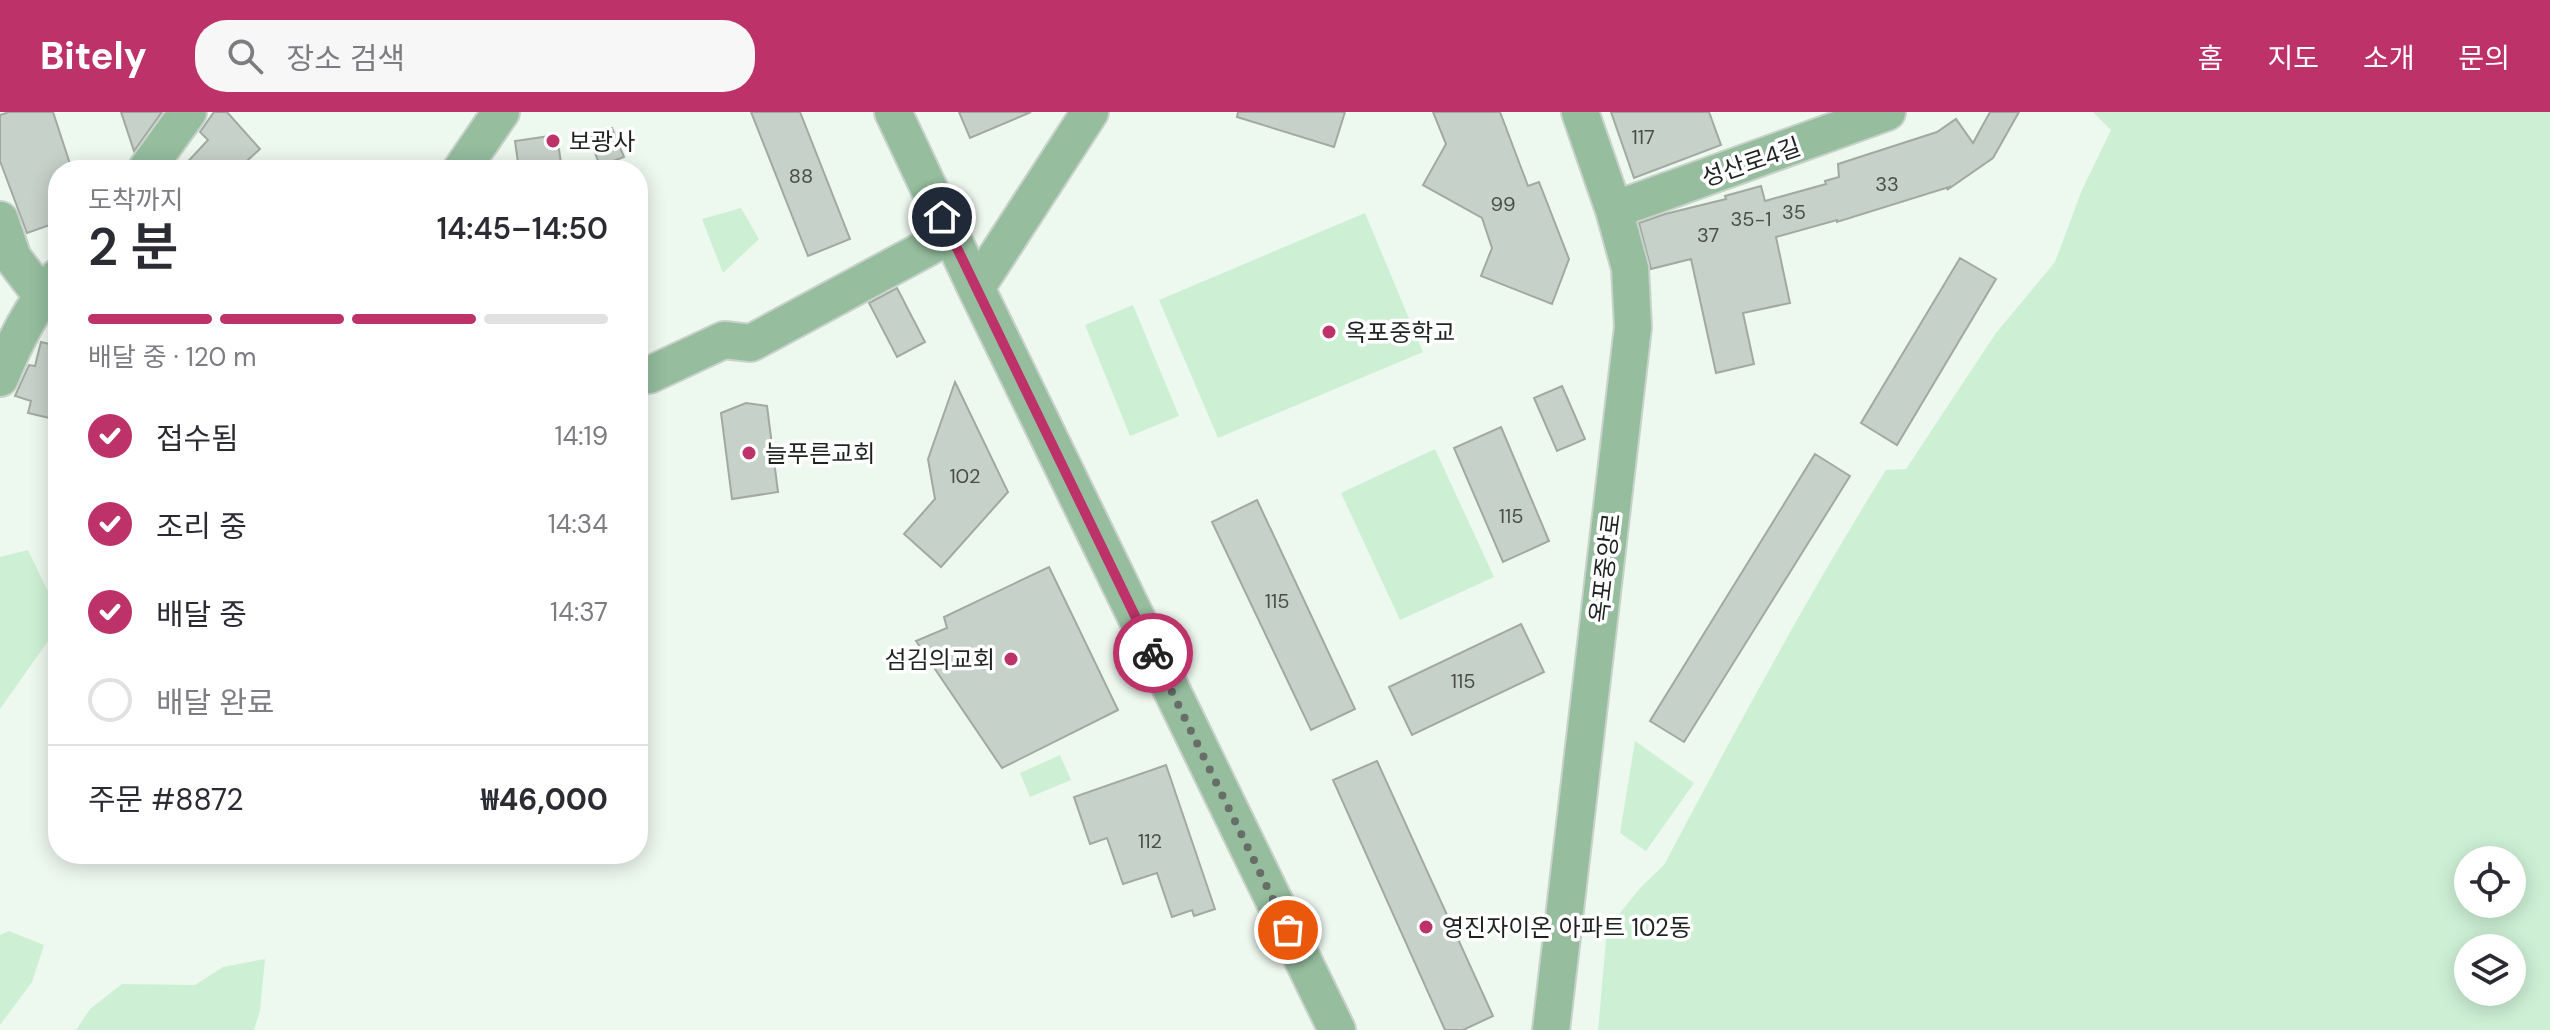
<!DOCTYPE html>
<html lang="ko">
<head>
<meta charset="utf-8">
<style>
	body { margin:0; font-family:"DM Sans","Noto Sans KR",sans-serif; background:#f7f7f7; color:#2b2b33; height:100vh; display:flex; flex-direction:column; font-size:30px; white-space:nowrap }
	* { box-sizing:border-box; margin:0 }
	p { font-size:26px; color:#7c7c81 }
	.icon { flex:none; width:44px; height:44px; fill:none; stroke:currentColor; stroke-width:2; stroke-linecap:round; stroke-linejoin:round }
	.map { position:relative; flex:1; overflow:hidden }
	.drawer { position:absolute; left:48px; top:48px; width:600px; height:704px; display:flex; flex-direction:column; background:#fff; border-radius:32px; box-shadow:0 4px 20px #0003 }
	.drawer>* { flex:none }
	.tools { position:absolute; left:2454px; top:734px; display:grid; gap:16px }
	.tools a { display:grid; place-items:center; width:72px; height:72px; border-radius:50%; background:#fff; box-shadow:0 4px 20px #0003; font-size:40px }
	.pin { position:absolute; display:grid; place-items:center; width:68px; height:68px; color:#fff; margin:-34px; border:4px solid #fff; border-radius:50%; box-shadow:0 2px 8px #0007 }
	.courier { position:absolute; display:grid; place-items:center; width:80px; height:80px; margin:-40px; border:6px solid #bd3268; border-radius:50%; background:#fff; color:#222; box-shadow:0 2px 10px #0007 }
	.overview em { font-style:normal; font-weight:600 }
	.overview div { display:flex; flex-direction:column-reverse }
	.overview { display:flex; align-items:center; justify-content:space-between; height:136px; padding:0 40px }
	h1 { font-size:52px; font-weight:600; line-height:60px }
	.bar { display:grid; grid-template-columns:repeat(4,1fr); gap:12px 8px; align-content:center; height:96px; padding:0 40px }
	.bar i { height:10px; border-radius:6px; background:#e1e1e2 }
	.bar .on { background:#bd3268 }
	.bar p { grid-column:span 4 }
	.line { display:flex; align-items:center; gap:20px; padding:0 40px; border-top:2px solid #e1e1e2 }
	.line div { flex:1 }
	ol { padding:0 40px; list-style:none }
	li { display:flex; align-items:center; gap:24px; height:88px }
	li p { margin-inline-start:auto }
	li .icon { padding:8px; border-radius:50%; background:#bd3268; color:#fff; stroke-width:4 }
	li:last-child { color:#7c7c81 }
	li i { width:44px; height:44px; border:4px solid #e1e1e2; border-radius:50% }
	header { display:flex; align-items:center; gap:48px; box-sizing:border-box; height:112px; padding:0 40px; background:#bd3268; color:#fff }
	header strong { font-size:38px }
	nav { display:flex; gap:44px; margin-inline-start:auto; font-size:28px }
	.search { width:560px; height:72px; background:#f7f7f7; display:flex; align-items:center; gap:20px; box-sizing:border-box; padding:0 28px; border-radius:32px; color:#7c7c81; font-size:30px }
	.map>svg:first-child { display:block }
</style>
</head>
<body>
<header>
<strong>Bitely</strong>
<div class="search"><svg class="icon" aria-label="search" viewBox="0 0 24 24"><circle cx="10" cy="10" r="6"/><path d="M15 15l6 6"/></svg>장소 검색</div>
<nav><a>홈</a><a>지도</a><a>소개</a><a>문의</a></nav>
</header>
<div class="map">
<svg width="2550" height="918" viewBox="0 0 2550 918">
	<rect width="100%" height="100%" fill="#edf8ef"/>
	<!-- green -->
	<path fill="#cdf0d5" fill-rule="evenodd" d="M 2093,0 L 2550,0 L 2550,918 L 1598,918 L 1607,817 L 1641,775 L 1664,753 C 1735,619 1806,486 1886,358 L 1906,357 L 1996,221 L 2055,150 L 2082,78 L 2111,18 ZM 2468,748 L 2512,748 L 2512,792 L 2468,792 ZM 2468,836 L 2512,836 L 2512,880 L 2468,880 Z
		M 741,96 L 759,127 L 723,161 L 702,107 Z
		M 1365,101 L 1423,240 L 1218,326 L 1159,188 Z
		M 1133,193 L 1179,304 L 1130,324 L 1085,213 Z
		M 1435,337 L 1494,465 L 1400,508 L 1341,381 Z
		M 28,438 L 55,494 L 58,493 L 58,531 L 48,529 L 0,597 L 0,445 Z
		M 1635,629 L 1694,671 L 1646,739 L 1620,721 Z
		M 1060,643 L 1071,668 L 1030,685 L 1020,661 Z
		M 9,819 L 44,833 L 32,870 L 0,913 L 0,823 Z
		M 265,847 L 260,899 L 254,918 L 76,918 L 90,897 L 122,872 L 195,873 L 223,855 Z"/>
	<!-- building -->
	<path fill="#c6d1c9" stroke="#a0aaa2" stroke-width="2" d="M 9,0 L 53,0 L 72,58 L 58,58 L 58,110 L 27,121 L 0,49 L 0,3 Z
		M 121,0 L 162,0 L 134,39 Z
		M 214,0 L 227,0 L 260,37 L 237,58 L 180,58 L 208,28 L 200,20 Z
		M 751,0 L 800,0 L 850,127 L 808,144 Z
		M 959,0 L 1031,0 L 970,26 Z
		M 1238,0 L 1345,0 L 1334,35 L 1237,5 Z
		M 1433,0 L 1500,0 L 1528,74 L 1539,70 L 1569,147 L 1552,192 L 1481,164 L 1492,136 L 1482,106 L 1423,73 L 1446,32 Z
		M 1611,0 L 1709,0 L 1721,33 L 1634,66 Z
		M 1990,0 L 2019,0 L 1993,46 L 1947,78 L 1949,75 L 1837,110 L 1837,108 L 1776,125 L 1790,191 L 1743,201 L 1754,252 L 1716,261 L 1691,147 L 1651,157 L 1639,111 L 1665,102 L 1726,87 L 1725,84 L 1761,74 L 1765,89 L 1826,72 L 1825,69 L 1839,65 L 1838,52 L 1937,20 L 1956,7 L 1973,31 Z
		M 612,16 L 624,45 L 600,54 L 589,25 Z
		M 557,23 L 562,58 L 519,58 L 515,29 Z
		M 1960,146 L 1996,167 L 1897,333 L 1861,311 Z
		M 897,176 L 925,230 L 897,245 L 869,191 Z
		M 41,230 L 58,234 L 58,308 L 28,301 L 31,289 L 15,284 L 29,253 L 35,254 Z
		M 955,270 L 1008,380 L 941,455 L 904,422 L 935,387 L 928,347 Z
		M 1562,274 L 1585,327 L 1557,339 L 1534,286 Z
		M 746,291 L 767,294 L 778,380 L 732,387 L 721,301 Z
		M 1501,315 L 1549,429 L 1503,450 L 1454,336 Z
		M 1815,342 L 1850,364 L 1684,630 L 1650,609 Z
		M 1257,388 L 1355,597 L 1311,618 L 1212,410 Z
		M 1049,455 L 1118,598 L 1002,656 L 916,529 L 947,516 L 944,505 Z
		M 1521,512 L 1544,560 L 1412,623 L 1389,575 Z
		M 1377,649 L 1493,904 L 1463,918 L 1445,918 L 1333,668 Z
		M 1166,653 L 1215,797 L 1194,804 L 1192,798 L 1172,805 L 1157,761 L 1123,772 L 1107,726 L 1090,732 L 1074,685 Z"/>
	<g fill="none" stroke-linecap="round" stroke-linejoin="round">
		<defs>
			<path id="minor" d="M 893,0 L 976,176 L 1337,918
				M 146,58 L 188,0
				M 461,58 L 501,0
				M 1614,98 L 1887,0
				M 0,108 L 13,146 L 42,184
				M 976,176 L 1090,0
				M 649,263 L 724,228 L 751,231 L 951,123
				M 0,266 C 15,229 31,196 58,165
				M 1551,918 L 1633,215 L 1630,156 L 1614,98 L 1580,0"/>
		</defs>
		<!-- minor casing -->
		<use href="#minor" stroke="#c8d2ca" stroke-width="40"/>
		<!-- minor -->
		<use href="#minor" stroke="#95bd9e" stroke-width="36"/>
	</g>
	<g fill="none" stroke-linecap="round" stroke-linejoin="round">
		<!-- done -->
		<path stroke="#676e68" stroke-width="8" stroke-dasharray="0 14.4" d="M 1153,541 L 1288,818"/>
		<!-- route -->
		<path stroke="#bd3268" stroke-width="10" d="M 942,105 L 1153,541"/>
	</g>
	<!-- markers -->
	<g fill="#bd3268" stroke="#fff" stroke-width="3">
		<circle cx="553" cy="29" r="8"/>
		<circle cx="1329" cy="220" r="8"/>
		<circle cx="749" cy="341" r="8"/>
		<circle cx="1011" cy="547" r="8"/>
		<circle cx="1426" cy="815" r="8"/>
	</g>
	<g text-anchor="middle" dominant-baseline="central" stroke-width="7" stroke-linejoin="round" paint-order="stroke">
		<!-- number labels -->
		<g font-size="20" fill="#494e4a">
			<text x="1643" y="25">117</text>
			<text x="801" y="64">88</text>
			<text x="1887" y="72">33</text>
			<text x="1503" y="92">99</text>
			<text x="1794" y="100">35</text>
			<text x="1751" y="107">35-1</text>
			<text x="1708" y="123">37</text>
			<text x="965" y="364">102</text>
			<text x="1511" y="404">115</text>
			<text x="1277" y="489">115</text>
			<text x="1463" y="569">115</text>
			<text x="1150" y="729">112</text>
		</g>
		<!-- poi labels -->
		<g font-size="24" fill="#1f2320" stroke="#fff" text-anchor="start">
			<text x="569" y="29">보광사</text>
			<text x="1345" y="220">옥포중학교</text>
			<text x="765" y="341">늘푸른교회</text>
			<text x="995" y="547" text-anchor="end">섬김의교회</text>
			<text x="1442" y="815">영진자이온 아파트 102동</text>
		</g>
		<!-- street labels -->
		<g font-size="24" fill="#1f2320" stroke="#fff">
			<text transform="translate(1751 50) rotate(-19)">성산로4길</text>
			<text transform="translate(1605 456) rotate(-83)">옥포중앙로</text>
		</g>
	</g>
</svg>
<div class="tools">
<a><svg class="icon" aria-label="locate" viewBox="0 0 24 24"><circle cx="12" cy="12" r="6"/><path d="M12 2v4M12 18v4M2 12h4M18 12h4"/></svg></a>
<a><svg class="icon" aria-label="layers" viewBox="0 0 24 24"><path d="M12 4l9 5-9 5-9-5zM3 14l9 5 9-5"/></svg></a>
</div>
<div class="pin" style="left:1288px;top:818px;background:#ea580c"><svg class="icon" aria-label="bag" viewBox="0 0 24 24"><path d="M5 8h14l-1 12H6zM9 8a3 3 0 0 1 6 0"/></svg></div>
<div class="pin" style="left:942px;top:105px;background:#1f2937"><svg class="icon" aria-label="home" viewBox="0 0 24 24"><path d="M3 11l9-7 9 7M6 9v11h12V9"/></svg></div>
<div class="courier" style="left:1153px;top:541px"><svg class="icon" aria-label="bike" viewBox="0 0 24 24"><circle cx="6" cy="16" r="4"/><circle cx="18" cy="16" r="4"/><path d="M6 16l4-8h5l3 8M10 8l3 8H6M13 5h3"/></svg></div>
<section class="drawer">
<div class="overview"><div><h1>2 분</h1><p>도착까지</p></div><em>14:45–14:50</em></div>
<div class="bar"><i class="on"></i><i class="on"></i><i class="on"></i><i></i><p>배달 중 · 120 m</p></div>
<ol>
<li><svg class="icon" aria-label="check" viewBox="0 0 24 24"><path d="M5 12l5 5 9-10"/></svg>접수됨<p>14:19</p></li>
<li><svg class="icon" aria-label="check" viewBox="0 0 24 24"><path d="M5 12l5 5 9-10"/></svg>조리 중<p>14:34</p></li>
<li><svg class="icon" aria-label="check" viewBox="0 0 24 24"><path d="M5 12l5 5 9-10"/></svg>배달 중<p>14:37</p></li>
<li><i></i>배달 완료</li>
</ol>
<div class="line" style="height:104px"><div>주문 #8872</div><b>₩46,000</b></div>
</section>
</div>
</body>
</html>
